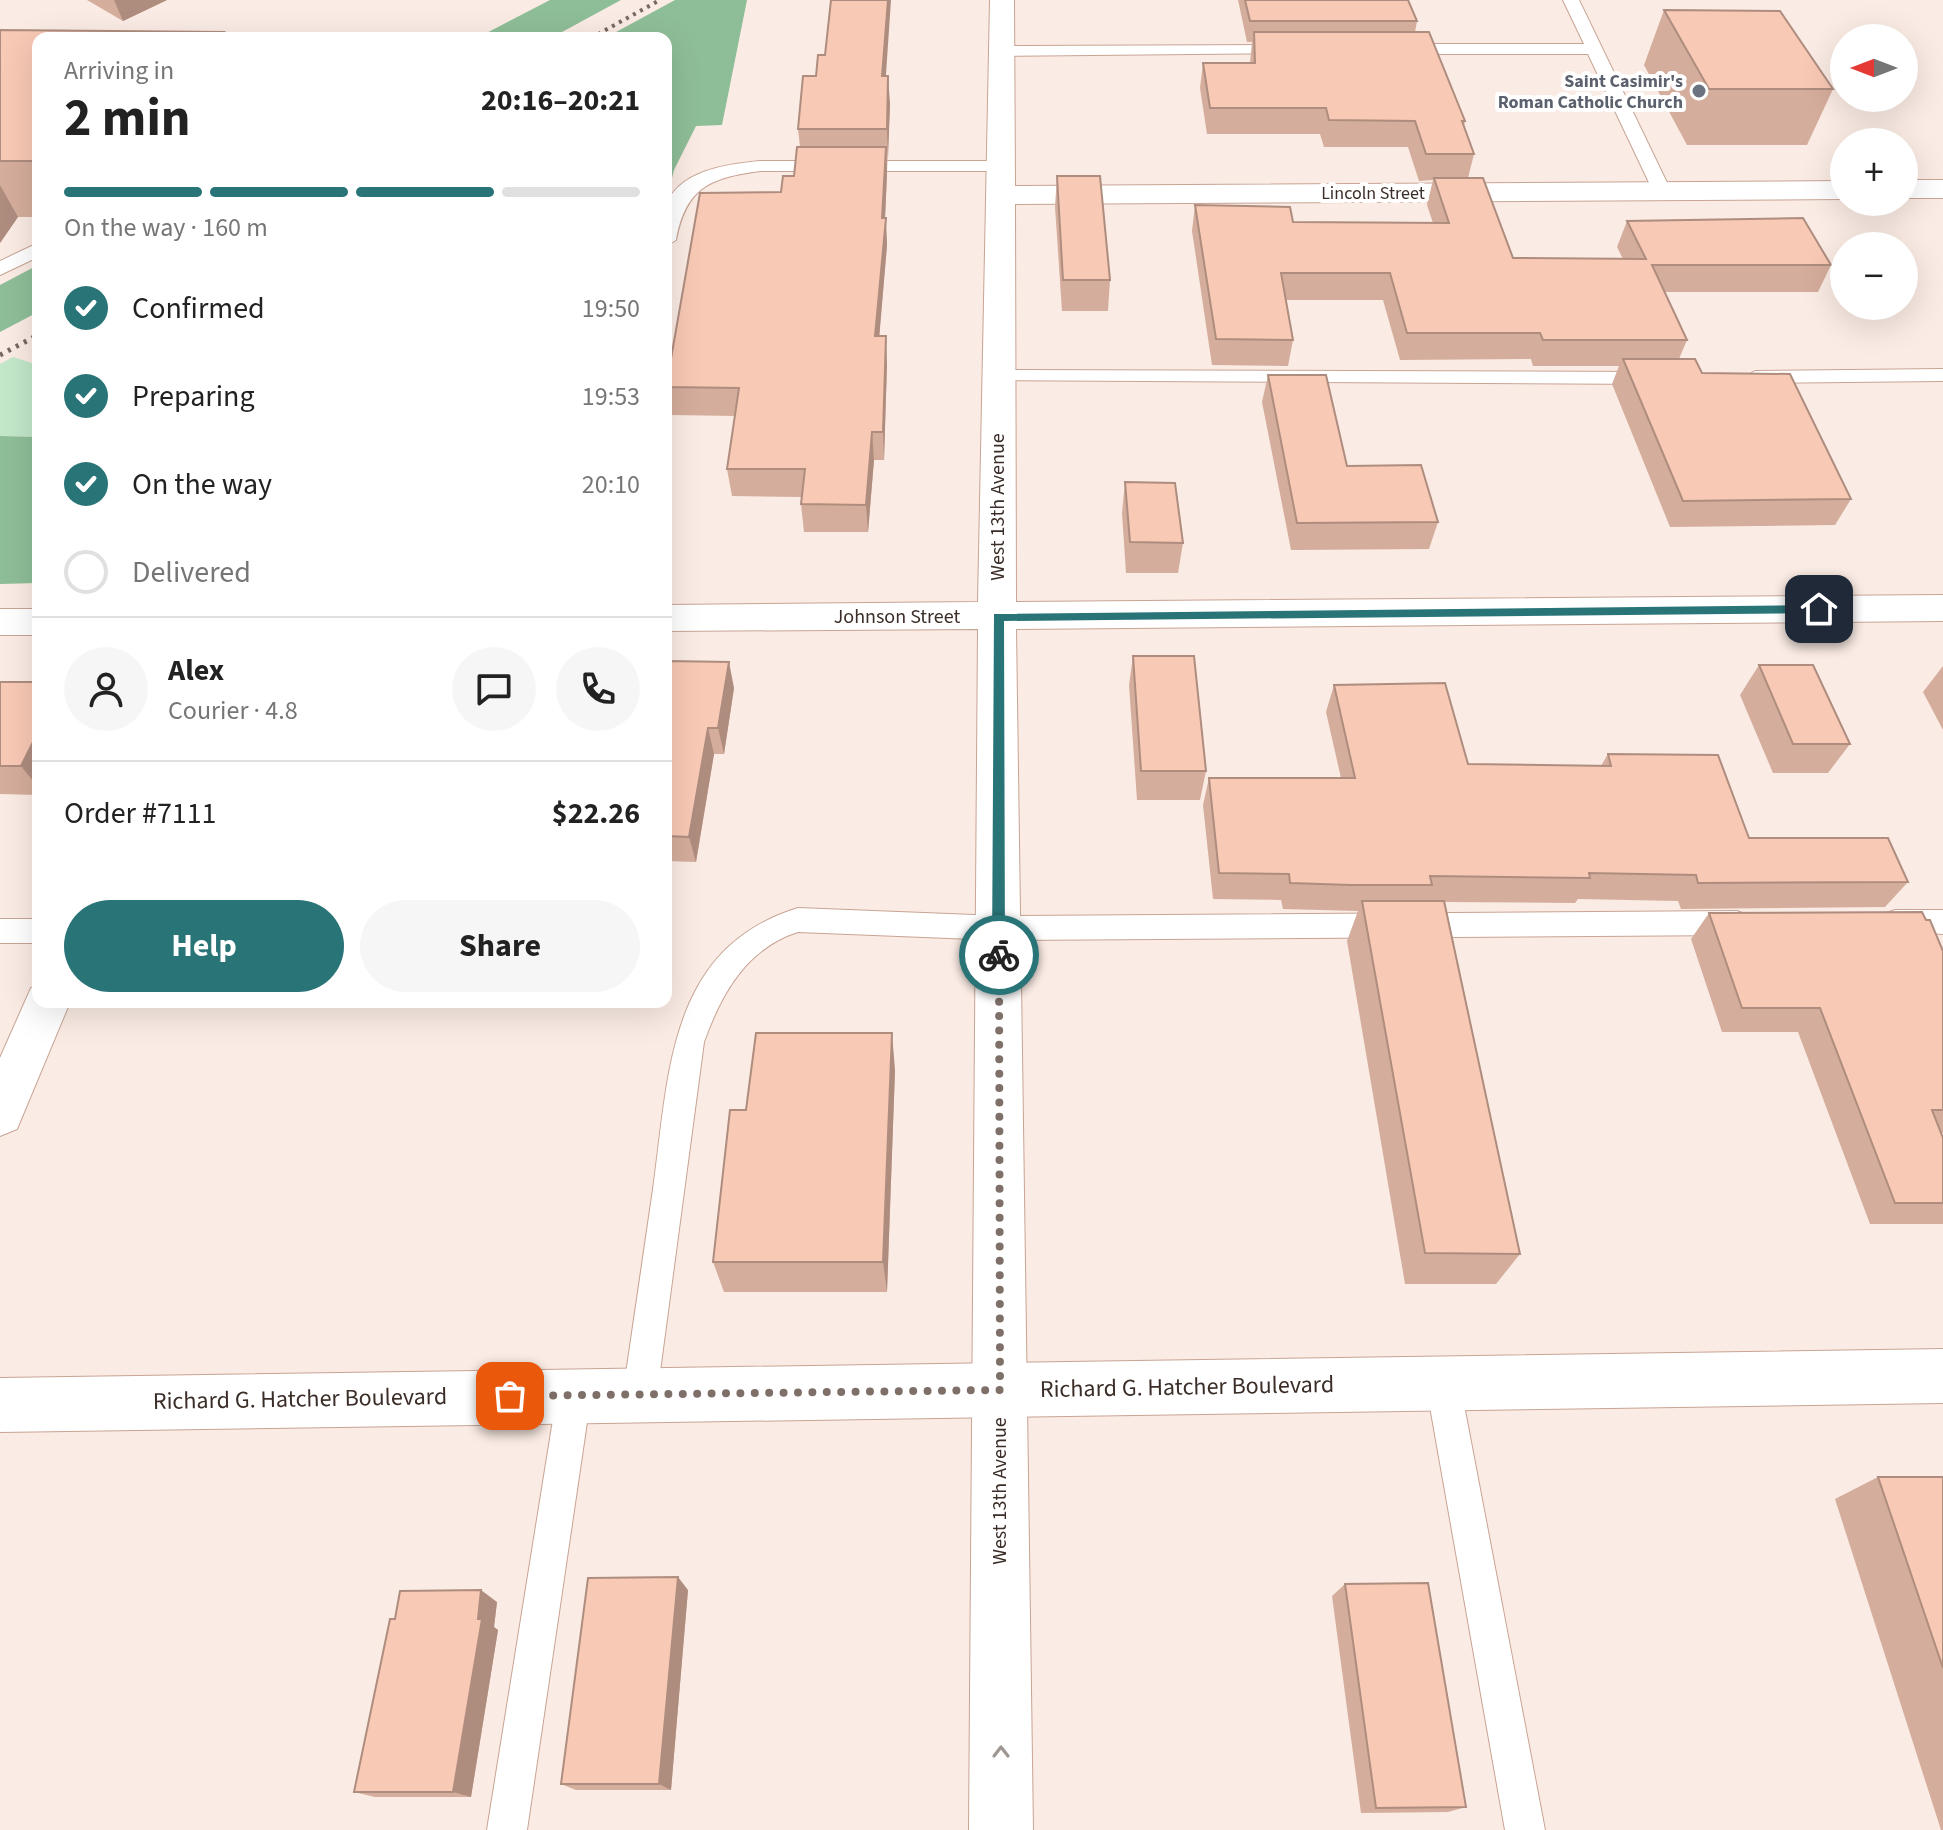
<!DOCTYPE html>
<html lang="en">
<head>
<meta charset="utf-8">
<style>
	body { margin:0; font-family:"Source Sans 3",sans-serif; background:#f6f6f6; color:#222; height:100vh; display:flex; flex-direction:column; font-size:30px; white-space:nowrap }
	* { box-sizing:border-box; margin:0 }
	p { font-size:26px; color:#767676 }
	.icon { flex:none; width:44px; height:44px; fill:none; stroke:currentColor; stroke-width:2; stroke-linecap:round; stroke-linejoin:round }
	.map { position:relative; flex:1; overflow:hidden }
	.details { position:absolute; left:32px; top:32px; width:640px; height:976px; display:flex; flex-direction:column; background:#fff; border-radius:16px; box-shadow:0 8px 32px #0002 }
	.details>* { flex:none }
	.needle { width:52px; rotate:270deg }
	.fabs { position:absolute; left:1830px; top:24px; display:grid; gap:16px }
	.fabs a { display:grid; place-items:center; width:88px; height:88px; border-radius:50%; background:#fff; box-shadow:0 8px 32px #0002; font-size:40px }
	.pin { position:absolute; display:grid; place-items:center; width:68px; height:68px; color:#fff; margin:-34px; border-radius:16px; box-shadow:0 4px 12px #0006 }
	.courier { position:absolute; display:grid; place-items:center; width:80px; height:80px; margin:-40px; border:6px solid #297477; border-radius:50%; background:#fff; color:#222; box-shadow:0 2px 10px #0007 }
	.overview em { font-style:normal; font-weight:700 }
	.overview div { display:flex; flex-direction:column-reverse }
	.overview { display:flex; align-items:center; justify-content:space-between; height:136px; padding:0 32px }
	h1 { font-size:52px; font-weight:700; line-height:60px }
	.bar { display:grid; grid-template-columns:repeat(4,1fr); gap:12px 8px; align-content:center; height:96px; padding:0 32px }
	.bar i { height:10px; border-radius:6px; background:#e0e0e0 }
	.bar .on { background:#297477 }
	.bar p { grid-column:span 4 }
	.line { display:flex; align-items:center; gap:20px; padding:0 32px; border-top:2px solid #e0e0e0 }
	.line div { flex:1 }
	.round { display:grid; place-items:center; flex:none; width:84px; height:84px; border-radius:42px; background:#f6f6f6 }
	ol { padding:0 32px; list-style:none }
	li { display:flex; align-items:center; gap:24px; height:88px }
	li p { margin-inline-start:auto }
	li .icon { padding:8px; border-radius:50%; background:#297477; color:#fff; stroke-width:4 }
	li:last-child { color:#767676 }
	li i { width:44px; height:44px; border:4px solid #e0e0e0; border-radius:50% }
	.action { display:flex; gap:16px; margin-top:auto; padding:16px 32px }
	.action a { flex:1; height:92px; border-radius:48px; background:#297477; color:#fff; font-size:32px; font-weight:700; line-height:92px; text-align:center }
	.action a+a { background:#f6f6f6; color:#222 }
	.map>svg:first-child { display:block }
</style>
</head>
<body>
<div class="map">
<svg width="1943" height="1830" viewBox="0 0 1943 1830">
	<rect width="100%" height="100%" fill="#faebe4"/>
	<!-- green -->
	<path fill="#c2e7c9" d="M 13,357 L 38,365 L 38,437 L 0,436 L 0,364 Z"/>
	<!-- forest -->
	<path fill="#8ebe98" d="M 550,0 L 621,0 L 551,38 L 477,38 Z
		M 675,0 L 747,0 L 722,125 L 696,126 L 674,170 L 666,202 L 666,38 L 605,38 Z
		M 38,265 L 38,312 L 0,332 L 0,285 Z
		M 0,436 L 38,437 L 38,583 L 0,584 Z"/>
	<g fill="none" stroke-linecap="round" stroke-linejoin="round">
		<defs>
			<path id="lane" d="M 1563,0 L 1579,0 L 1671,191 L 1668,195 L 1662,197 L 1653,191 L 1588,54 L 1398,54 L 1390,49 L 1398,44 L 1584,44 Z
				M 1288,45 L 1294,47 L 1294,53 L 1001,56 L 993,51 L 1001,46 Z
				M 760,161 L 998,161 L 1007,166 L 998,171 L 760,171 C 710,178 686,187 676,240 L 666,246 C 666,234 663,218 666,207 C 677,170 729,164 760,161 Z
				M 38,243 L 38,257 L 0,275 L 0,261 Z
				M 1943,369 L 1943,381 L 1755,383 L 1745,377 L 1755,371 Z
				M 998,370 L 1653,372 L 1663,378 L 1653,384 L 991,380 L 988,376 Z
				M 798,908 L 999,916 L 1737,911 L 1747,915 L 1751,923 L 1747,931 L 1737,935 L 999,940 L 798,932 C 747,948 721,994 704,1042 L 657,1394 L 652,1406 L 640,1411 L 628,1406 L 623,1394 C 633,1326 643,1258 653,1189 C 669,1076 667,948 798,908 Z
				M 1895,910 L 1943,910 L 1943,934 L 1885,930 L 1881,922 L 1885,914 Z
				M 0,919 L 38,919 L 38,943 L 0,943 Z
				M 1443,1367 L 1455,1372 L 1460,1384 L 1545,1830 L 1505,1830 L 1426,1384 L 1431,1372 Z
				M 574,1378 L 586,1383 L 591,1395 L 527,1830 L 487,1830 L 557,1395 L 562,1383 Z"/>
			<path id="street" d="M 990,0 L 1014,0 L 1015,186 L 1844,181 L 1844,199 L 1015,204 L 1016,602 L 1943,595 L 1943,621 L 1016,629 L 1033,1830 L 969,1830 L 978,629 L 666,631 L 666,605 L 978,602 Z
				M 1904,180 L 1943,180 L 1943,198 L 1904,198 Z
				M 0,609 L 38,609 L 38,635 L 0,635 Z
				M 38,986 L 38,1002 L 70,1002 L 17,1129 L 0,1136 L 0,1058 L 31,988 Z"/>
			<path id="primary" d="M 1943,1349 L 1943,1403 L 0,1432 L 0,1378 Z"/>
		</defs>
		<!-- lane casing -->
		<use href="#lane" stroke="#c8a494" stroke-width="2"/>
		<!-- street casing -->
		<use href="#street" stroke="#c8a494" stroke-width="2"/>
		<!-- primary casing -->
		<use href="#primary" stroke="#c8a494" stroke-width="2"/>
		<!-- lane -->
		<use href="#lane" fill="#fff" fill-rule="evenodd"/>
		<!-- street -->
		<use href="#street" fill="#fff" fill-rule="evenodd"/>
		<!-- primary -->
		<use href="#primary" fill="#fff" fill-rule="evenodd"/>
		<!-- rail-far1 -->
		<path stroke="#766862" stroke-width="4" stroke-dasharray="3 5" stroke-linecap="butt" d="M 591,38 L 660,0"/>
		<!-- rail -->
		<path stroke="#766862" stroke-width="5" stroke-dasharray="3 6" stroke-linecap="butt" d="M 0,355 L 38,335"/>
	</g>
	<!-- wall -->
	<path fill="#d5ad9c" d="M 87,0 L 167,0 L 123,21 Z
		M 1238,0 L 1408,0 L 1417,21 L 1415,32 L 1465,121 L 1464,126 L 1474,154 L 1468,178 L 1513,258 L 1623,259 L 1617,247 L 1627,221 L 1831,265 L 1818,292 L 1665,292 L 1687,340 L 1679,359 L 1702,373 L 1851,499 L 1835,525 L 1670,527 L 1612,384 L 1619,366 L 1533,366 L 1531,359 L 1400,360 L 1383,300 L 1286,300 L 1293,340 L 1288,366 L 1212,365 L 1192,231 L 1195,205 L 1293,222 L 1433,223 L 1427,205 L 1433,180 L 1419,181 L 1408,147 L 1324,147 L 1320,134 L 1207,134 L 1200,88 L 1203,63 L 1250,63 L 1252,42 L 1247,42 Z
		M 1664,10 L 1833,89 L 1807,145 L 1687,145 L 1644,65 Z
		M 0,30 L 224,32 L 226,38 L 38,38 L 38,217 L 18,217 L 0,243 Z
		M 886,76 L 890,104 L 885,218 L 887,245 L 879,336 L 887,364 L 884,460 L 874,460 L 868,532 L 804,532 L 801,504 L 802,497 L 732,496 L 727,469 L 735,416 L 672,415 L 666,387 L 781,192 L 794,176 L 800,147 L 798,129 Z
		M 1057,176 L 1110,280 L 1108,311 L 1062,311 L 1055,207 Z
		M 1268,375 L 1347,466 L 1438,522 L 1429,549 L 1291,550 L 1262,402 Z
		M 1125,482 L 1183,543 L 1178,573 L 1126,573 L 1122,513 Z
		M 1133,656 L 1206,771 L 1200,800 L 1137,800 L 1129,685 Z
		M 666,665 L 734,688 L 724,754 L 714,754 L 696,862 L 666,861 Z
		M 1759,665 L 1850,744 L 1828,773 L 1773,773 L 1740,695 Z
		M 1943,666 L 1943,730 L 1923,692 Z
		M 0,682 L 38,682 L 38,795 L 0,794 Z
		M 1334,685 L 1468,764 L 1601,766 L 1608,754 L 1749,838 L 1908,882 L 1885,907 L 1681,909 L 1678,901 L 1578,899 L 1575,903 L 1445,902 L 1520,1254 L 1496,1284 L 1405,1284 L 1347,941 L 1358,911 L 1283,909 L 1281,900 L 1213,899 L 1203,805 L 1209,778 L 1341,778 L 1326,712 Z
		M 1709,913 L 1926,920 L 1943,951 L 1943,1133 L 1941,1133 L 1943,1138 L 1943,1224 L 1870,1224 L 1798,1032 L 1722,1032 L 1691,939 Z
		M 895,1070 L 887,1292 L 724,1292 L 713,1262 L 746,1110 Z
		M 1878,1477 L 1943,1477 L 1943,1830 L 1941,1830 L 1835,1499 Z
		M 1345,1584 L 1466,1807 L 1448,1812 L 1361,1813 L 1332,1596 Z
		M 688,1590 L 671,1790 L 576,1790 L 561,1784 Z
		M 497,1602 L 494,1627 L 498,1630 L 471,1797 L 375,1797 L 354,1792 L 395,1619 Z"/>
	<!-- shaded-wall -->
	<path fill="#ae8d7f" d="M 114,0 L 167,0 L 123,21 Z
		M 888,0 L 891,0 L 884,104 L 882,76 Z
		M 888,76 L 890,104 L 888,158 L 887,129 Z
		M 886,147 L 887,174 L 884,241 L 886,218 L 887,245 L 877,364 L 875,336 Z
		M 0,185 L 18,217 L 0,243 Z
		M 886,336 L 887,364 L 884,460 L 883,432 Z
		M 872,432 L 874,460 L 868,532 L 866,505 Z
		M 729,662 L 734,688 L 724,754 L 718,728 Z
		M 708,728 L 714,754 L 696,862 L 689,837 Z
		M 38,732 L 38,787 L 21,766 Z
		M 892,1033 L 895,1070 L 887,1292 L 883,1262 Z
		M 678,1577 L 688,1590 L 671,1790 L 659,1784 Z
		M 481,1590 L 497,1602 L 494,1627 L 498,1630 L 471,1797 L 453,1792 Z"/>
	<!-- building -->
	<path fill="#f8c9b5" stroke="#ae8d7f" stroke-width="2" d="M 831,0 L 888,0 L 882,76 L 888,76 L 887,129 L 798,129 L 803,76 L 816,76 L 818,55 L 825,55 Z
		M 1245,0 L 1408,0 L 1417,21 L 1250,21 Z
		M 1664,10 L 1780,11 L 1833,89 L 1709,89 Z
		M 0,30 L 224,32 L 220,38 L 38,38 L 38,159 L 37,161 L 0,161 Z
		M 1254,32 L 1429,32 L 1465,121 L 1462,121 L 1474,154 L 1426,154 L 1415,121 L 1329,120 L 1326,108 L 1210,108 L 1203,63 L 1255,63 Z
		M 797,147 L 886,147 L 882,218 L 886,218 L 875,336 L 886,336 L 883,432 L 872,432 L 866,505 L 801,504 L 805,469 L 727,469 L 739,388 L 666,387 L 700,193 L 781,192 L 783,176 L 794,176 Z
		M 1057,176 L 1100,176 L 1110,280 L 1063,280 Z
		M 1434,178 L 1483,178 L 1513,258 L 1646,259 L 1627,221 L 1803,218 L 1831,265 L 1652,265 L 1687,340 L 1543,340 L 1540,333 L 1407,333 L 1390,273 L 1281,273 L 1293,340 L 1216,339 L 1195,205 L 1290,207 L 1293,222 L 1449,223 Z
		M 1623,359 L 1695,359 L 1702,373 L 1790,374 L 1851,499 L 1683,501 Z
		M 1268,375 L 1326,375 L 1347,466 L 1421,465 L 1438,522 L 1297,523 Z
		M 1125,482 L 1175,483 L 1183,543 L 1130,542 Z
		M 1133,656 L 1194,656 L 1206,771 L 1141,771 Z
		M 667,661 L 729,662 L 718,728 L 708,728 L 689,837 L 666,836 Z
		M 1759,665 L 1813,665 L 1850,744 L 1793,744 Z
		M 0,682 L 38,682 L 38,732 L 21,766 L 0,766 Z
		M 1445,683 L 1468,764 L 1611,766 L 1608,754 L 1718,755 L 1749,838 L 1888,838 L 1908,882 L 1698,883 L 1696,875 L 1589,873 L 1590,878 L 1430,876 L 1432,885 L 1351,885 L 1290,883 L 1289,874 L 1219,873 L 1209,778 L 1355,778 L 1334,685 Z
		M 1362,901 L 1444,901 L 1520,1254 L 1425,1253 Z
		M 1922,912 L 1926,920 L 1930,920 L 1943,951 L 1943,1110 L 1932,1110 L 1943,1138 L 1943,1203 L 1895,1203 L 1820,1008 L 1742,1008 L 1709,913 Z
		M 756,1033 L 892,1033 L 883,1262 L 713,1262 L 730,1110 L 746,1110 Z
		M 1878,1477 L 1943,1477 L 1943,1668 Z
		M 678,1577 L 659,1784 L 561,1784 L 588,1578 Z
		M 1428,1583 L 1466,1807 L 1376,1808 L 1345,1584 Z
		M 481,1590 L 478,1619 L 482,1619 L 453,1792 L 354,1792 L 390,1619 L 395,1619 L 400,1591 Z"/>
	<!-- one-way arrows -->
	<defs><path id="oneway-chevron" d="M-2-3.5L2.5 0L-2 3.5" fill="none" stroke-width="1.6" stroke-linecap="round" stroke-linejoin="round" transform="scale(2)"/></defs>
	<use stroke="#9d9693" href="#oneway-chevron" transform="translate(1001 1752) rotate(-90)"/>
	<!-- route -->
	<path fill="#297477" d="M 1819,605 L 1825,609 L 1819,613 L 1004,621 L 1005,955 L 999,960 L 992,955 L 994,614 Z"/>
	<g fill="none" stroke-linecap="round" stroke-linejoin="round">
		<!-- done -->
		<path stroke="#7e7069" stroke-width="8" stroke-dasharray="0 14.4" d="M 510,1396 L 1000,1390 L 999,955"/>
	</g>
	<!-- markers -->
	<circle fill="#6b7280" stroke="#fff" stroke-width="3" cx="1699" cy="91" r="8"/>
	<g text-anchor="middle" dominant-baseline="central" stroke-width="8" stroke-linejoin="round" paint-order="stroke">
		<!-- far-worship labels -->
		<g font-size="18" font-weight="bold" fill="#5b616d" stroke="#fff" text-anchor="end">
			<text x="1683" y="81">Saint Casimir's<tspan x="1683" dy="21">Roman Catholic Church</tspan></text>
		</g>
		<!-- far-street labels -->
		<g font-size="18" fill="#3b2d27" stroke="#fff">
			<text x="1373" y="193">Lincoln Street</text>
		</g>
		<!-- street labels -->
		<g font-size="20" fill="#3b2d27" stroke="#fff">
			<text transform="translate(998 507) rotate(-90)">West 13th Avenue</text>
			<text x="897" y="617">Johnson Street</text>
			<text transform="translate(1000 1491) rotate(-90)">West 13th Avenue</text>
		</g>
		<!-- near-street labels -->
		<g font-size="24" fill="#3b2d27" stroke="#fff">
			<text transform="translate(1187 1387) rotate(-1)">Richard G. Hatcher Boulevard</text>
			<text transform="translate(300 1399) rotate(-1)">Richard G. Hatcher Boulevard</text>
		</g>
	</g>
</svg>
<div class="fabs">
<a><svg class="needle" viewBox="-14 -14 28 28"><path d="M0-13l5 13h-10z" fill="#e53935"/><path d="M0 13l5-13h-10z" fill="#767676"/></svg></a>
<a>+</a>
<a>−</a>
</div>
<div class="pin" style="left:510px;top:1396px;background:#ea580c"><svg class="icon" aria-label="bag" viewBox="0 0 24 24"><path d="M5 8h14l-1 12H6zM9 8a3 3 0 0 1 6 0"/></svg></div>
<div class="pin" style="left:1819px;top:609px;background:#1f2937"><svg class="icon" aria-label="home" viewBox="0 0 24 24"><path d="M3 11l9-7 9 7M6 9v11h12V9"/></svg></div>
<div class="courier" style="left:999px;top:955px"><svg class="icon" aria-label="bike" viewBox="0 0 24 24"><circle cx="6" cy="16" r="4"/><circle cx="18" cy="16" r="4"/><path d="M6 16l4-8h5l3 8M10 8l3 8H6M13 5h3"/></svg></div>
<section class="details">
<div class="overview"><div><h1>2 min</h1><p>Arriving in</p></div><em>20:16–20:21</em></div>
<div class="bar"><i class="on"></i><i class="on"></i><i class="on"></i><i></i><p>On the way · 160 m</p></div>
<ol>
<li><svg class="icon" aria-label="check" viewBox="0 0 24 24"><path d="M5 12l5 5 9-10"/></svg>Confirmed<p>19:50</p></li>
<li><svg class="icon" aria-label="check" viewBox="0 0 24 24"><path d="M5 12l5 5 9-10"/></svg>Preparing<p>19:53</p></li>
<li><svg class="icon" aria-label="check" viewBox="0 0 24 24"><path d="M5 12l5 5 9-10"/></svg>On the way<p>20:10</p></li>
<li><i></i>Delivered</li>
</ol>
<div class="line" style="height:144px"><a class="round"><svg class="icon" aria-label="person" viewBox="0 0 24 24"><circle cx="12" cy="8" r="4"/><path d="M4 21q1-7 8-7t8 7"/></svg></a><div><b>Alex</b><p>Courier · 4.8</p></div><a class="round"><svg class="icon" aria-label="chat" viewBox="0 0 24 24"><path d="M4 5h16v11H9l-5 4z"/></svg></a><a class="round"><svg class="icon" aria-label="phone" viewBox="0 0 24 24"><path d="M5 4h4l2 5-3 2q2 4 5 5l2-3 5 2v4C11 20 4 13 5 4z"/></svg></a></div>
<div class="line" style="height:104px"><div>Order #7111</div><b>$22.26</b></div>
<div class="action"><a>Help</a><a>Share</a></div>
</section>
</div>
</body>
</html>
